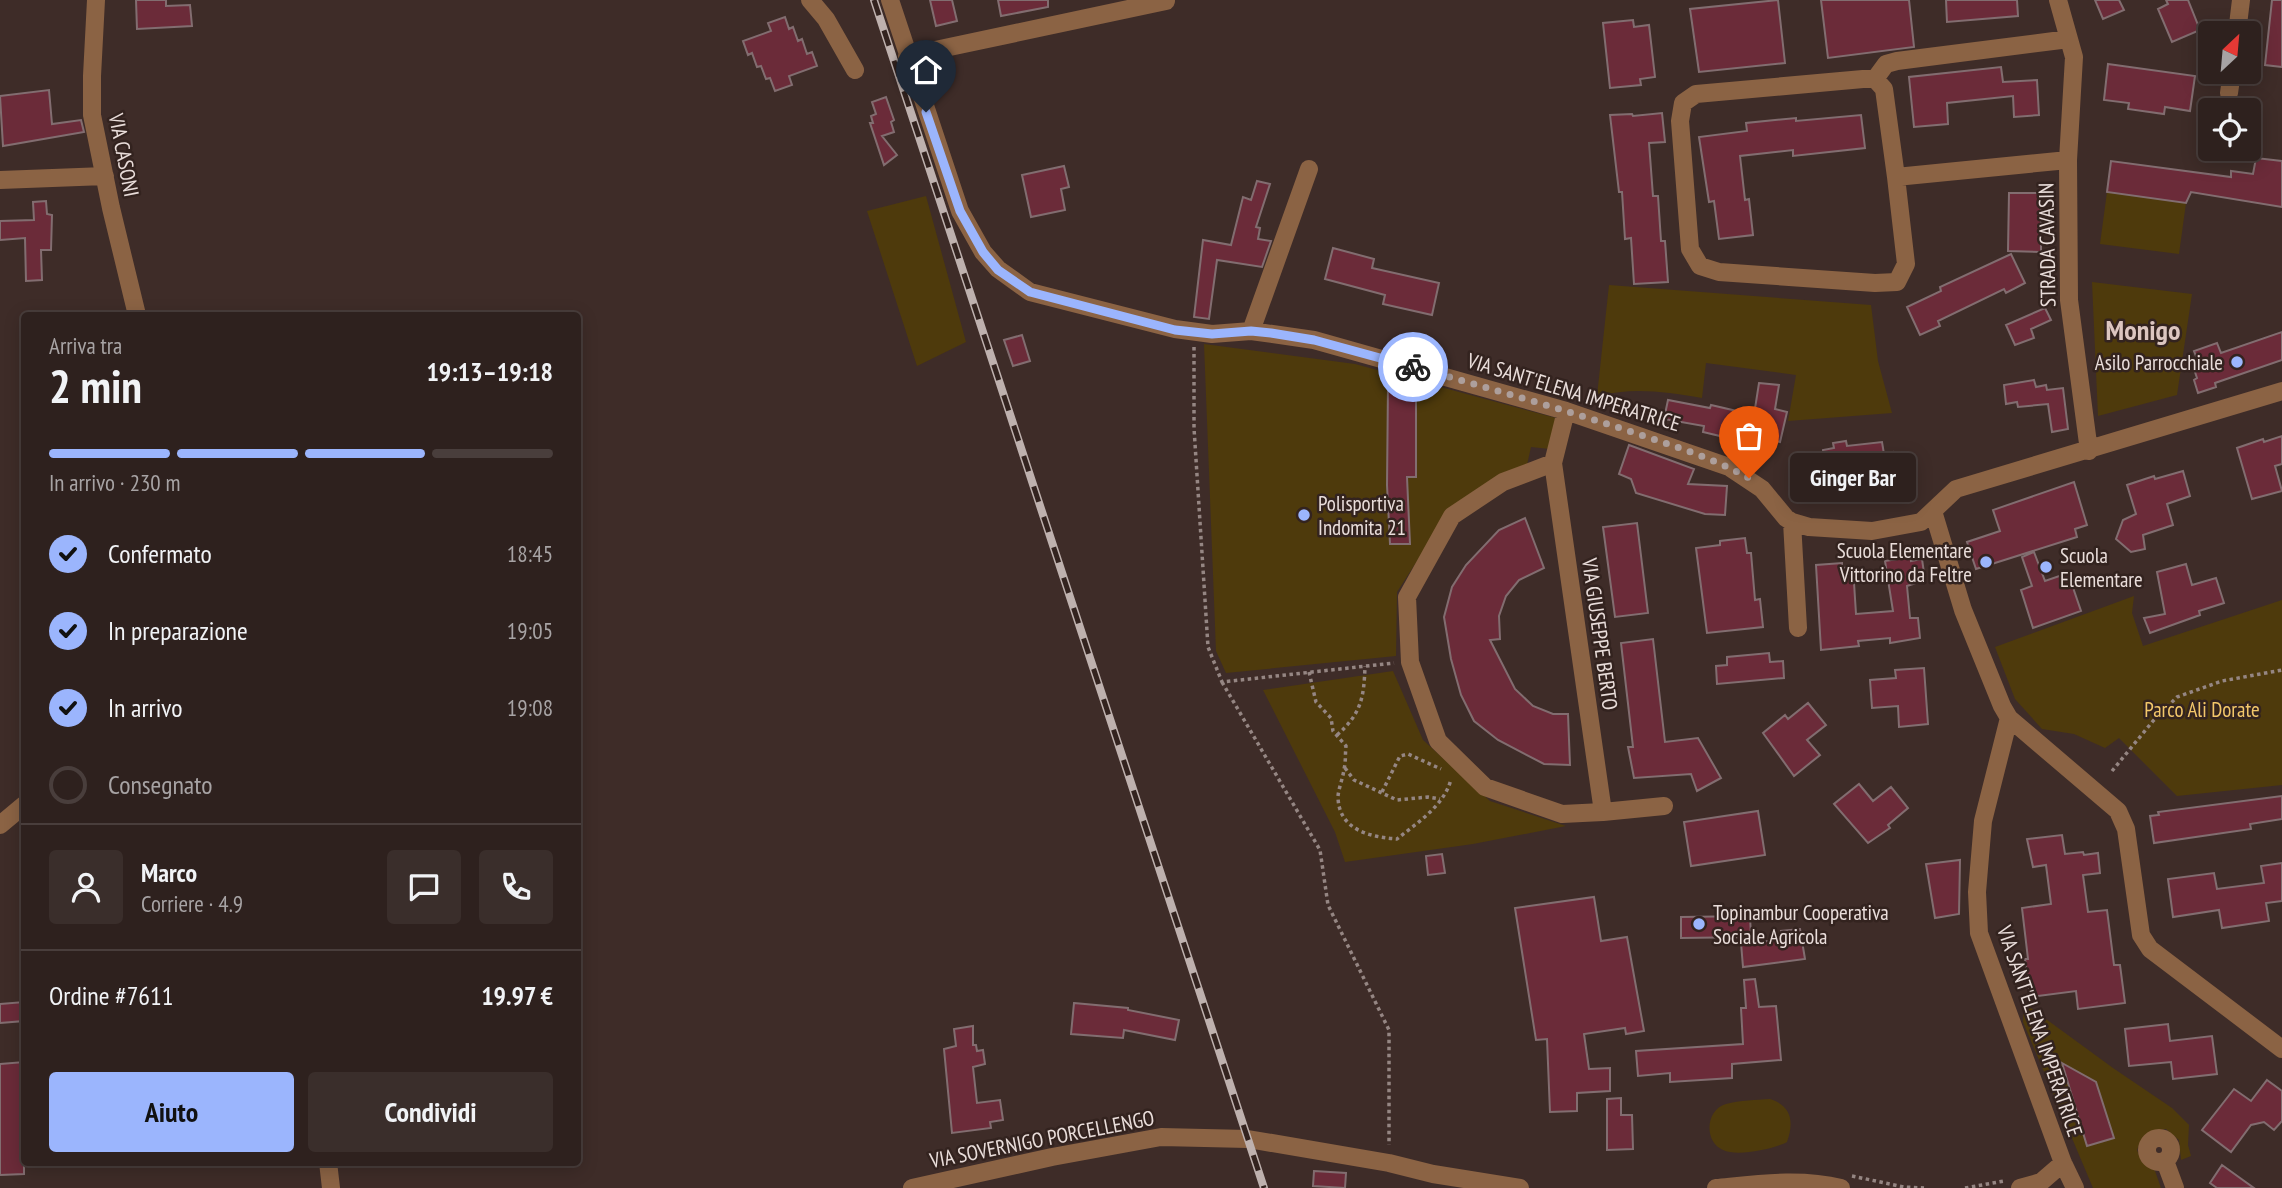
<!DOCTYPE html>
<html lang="it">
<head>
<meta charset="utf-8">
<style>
	body { margin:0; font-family:"PT Sans Narrow",sans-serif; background:#3a2e2b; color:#f1f3f6; height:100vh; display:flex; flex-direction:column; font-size:26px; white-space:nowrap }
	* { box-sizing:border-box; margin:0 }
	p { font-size:23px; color:#a7a3a4 }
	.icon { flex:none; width:38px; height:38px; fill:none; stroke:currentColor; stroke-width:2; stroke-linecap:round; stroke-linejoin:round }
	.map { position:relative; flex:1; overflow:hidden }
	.drawer { position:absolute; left:21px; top:312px; width:560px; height:854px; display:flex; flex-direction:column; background:#2e211e; border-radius:7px; box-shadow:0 4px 18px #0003,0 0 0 2px #493e3c }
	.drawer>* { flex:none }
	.needle { width:46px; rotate:26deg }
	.buttons { position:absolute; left:2198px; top:21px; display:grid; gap:14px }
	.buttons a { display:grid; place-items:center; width:63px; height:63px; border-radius:7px; background:#2e211e; box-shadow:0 4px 18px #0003,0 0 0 2px #493e3c; font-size:35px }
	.pin { position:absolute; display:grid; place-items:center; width:60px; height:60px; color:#fff; margin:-72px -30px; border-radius:50% 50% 50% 0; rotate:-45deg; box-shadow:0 0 7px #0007 }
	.pin .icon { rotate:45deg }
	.courier { position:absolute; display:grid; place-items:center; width:70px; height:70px; margin:-35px; border:5px solid #9bb5fd; border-radius:50%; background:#fff; color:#222; box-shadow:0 2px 9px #0007 }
	.bubble { position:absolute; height:49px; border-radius:7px; background:#2e211e; box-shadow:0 4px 18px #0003,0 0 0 2px #493e3c; font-size:23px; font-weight:800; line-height:49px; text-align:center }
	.head em { font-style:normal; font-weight:800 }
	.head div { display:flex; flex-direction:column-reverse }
	.head { display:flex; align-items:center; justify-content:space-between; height:119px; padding:0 28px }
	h1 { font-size:46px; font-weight:800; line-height:52px }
	.bar { display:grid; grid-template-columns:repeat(4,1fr); gap:10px 7px; align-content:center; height:84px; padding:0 28px }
	.bar i { height:9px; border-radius:5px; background:#493e3c }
	.bar .selected { background:#9bb5fd }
	.bar p { grid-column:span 4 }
	.line { display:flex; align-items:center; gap:18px; padding:0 28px; border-top:2px solid #493e3c }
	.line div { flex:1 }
	.round { display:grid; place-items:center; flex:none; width:74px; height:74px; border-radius:7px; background:#3a2e2b }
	ol { padding:0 28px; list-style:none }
	li { display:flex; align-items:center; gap:21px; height:77px }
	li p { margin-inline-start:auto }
	li .icon { padding:7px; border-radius:50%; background:#9bb5fd; color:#111; stroke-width:4 }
	li:last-child { color:#a7a3a4 }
	li i { width:38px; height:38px; border:4px solid #493e3c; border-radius:50% }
	.button { display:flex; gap:14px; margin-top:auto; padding:14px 28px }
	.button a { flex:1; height:80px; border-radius:7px; background:#9bb5fd; color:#111; font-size:28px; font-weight:800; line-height:80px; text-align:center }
	.button a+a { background:#3a2e2b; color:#f1f3f6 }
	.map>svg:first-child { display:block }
</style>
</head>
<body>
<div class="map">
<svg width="2282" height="1188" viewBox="0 0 2282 1188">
	<rect width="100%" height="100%" fill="#3e2c28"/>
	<!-- green -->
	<path fill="#4e3a0c" d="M 2107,192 L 2186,203 L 2179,254 L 2100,244 Z
		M 926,196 L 966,342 L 917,366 L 867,211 Z
		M 2092,282 L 2192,294 L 2177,395 L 2098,416 Z
		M 1609,285 L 1871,305 L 1878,361 L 1892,413 L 1788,421 L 1796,375 L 1706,363 L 1702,398 C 1664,392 1635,387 1597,396 Z
		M 1204,344 L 1355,364 L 1556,418 L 1550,449 L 1531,447 L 1527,465 L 1448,513 L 1397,592 L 1396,656 L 1226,673 L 1216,651 Z
		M 2134,596 L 2132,613 L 2143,646 L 2282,600 L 2282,785 L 2177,796 L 2119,738 L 2105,748 L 2074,734 L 2042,729 L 2015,699 L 1995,647 Z
		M 1393,671 L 1423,740 L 1490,801 L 1566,826 L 1473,844 L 1345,862 L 1335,832 L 1263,690 Z
		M 2024,1003 L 2113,1068 L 2172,1108 L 2189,1125 L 2188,1145 L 2191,1156 L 2181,1160 L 2179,1140 L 2166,1129 C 2150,1132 2143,1134 2137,1150 L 2142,1162 L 2155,1171 L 2161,1188 L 2093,1188 L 2023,1022 Z
		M 1770,1099 C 1792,1106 1794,1122 1787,1142 C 1774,1149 1737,1157 1723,1150 C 1704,1142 1705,1110 1726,1104 C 1740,1100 1756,1100 1770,1099 Z"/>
	<!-- building -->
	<path fill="#6b2b39" stroke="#826d70" stroke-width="2" d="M 136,0 L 166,0 L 166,6 L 190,5 L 192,26 L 137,29 Z
		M 930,0 L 952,0 L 957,21 L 936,26 Z
		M 998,0 L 1048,0 L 1048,7 L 1001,16 Z
		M 1778,0 L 1785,63 L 1699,72 L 1690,9 Z
		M 1821,0 L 1909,0 L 1914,47 L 1828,58 Z
		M 1946,0 L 2017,0 L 2018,16 L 1947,22 Z
		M 2095,0 L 2119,0 L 2124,10 L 2103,19 Z
		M 2166,0 L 2188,0 L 2200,30 L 2172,42 L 2158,9 L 2168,4 Z
		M 2272,0 L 2282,0 L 2282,67 L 2265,65 Z
		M 785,17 L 789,29 L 793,27 L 798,41 L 802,39 L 807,54 L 812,52 L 817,66 L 789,76 L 792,85 L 775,91 L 770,78 L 766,79 L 761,66 L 757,67 L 752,53 L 748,55 L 743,41 L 771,31 L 768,23 Z
		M 1633,20 L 1634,27 L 1649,25 L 1655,77 L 1640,79 L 1641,85 L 1610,88 L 1603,23 Z
		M 2108,64 L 2195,76 L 2190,111 L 2165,107 L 2164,114 L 2128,109 L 2129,103 L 2104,100 Z
		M 2001,67 L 2003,82 L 2037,80 L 2039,115 L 2014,117 L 2013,96 L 1947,103 L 1948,124 L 1914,127 L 1909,77 Z
		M 49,90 L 52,124 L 81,120 L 84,132 L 3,146 L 0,96 Z
		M 886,97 L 894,120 L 891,122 L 894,132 L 882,136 L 897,155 L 884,165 L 870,123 L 873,123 L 871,116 L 876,114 L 872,102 Z
		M 1662,113 L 1665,142 L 1649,143 L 1653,196 L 1658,196 L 1661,241 L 1665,241 L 1668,282 L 1634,284 L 1631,238 L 1625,239 L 1622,192 L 1619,192 L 1610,115 L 1632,114 L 1633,116 Z
		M 1861,115 L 1865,148 L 1793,156 L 1793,150 L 1740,156 L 1745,200 L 1749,199 L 1753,235 L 1719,239 L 1714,201 L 1709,202 L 1699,137 L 1747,131 L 1746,123 L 1796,118 L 1796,121 Z
		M 2256,158 L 2282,161 L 2282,207 L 2191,192 L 2186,203 L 2107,192 L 2111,161 L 2231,177 L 2231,171 L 2253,174 Z
		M 1064,166 L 1069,187 L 1061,189 L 1065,210 L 1031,217 L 1022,175 Z
		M 1257,181 L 1270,184 L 1256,227 L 1260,228 L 1258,239 L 1271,241 L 1262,267 L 1217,260 L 1209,319 L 1194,317 L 1203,240 L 1231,245 L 1243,197 L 1251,200 Z
		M 2009,193 L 2041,193 L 2041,252 L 2008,251 Z
		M 46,201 L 47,214 L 52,215 L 51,250 L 41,250 L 42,280 L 26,281 L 25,238 L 0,240 L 0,221 L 34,220 L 33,202 Z
		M 1333,248 L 1374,259 L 1372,268 L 1439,283 L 1432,315 L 1383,304 L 1385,295 L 1325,279 Z
		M 2011,254 L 2025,283 L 2006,293 L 2004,289 L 1938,321 L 1940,326 L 1920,335 L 1907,307 L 1941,291 L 1940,287 Z
		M 2045,308 L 2051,320 L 2031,329 L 2034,338 L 2015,345 L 2006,325 Z
		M 2282,332 L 2282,360 L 2215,383 L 2216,387 L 2198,393 L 2194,380 L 2197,378 L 2193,366 L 2199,364 L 2194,351 L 2217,343 L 2221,353 Z
		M 1022,335 L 1030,361 L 1013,366 L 1004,340 Z
		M 2034,380 L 2036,387 L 2046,385 L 2047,390 L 2063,388 L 2068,429 L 2052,432 L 2048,404 L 2018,407 L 2017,402 L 2006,404 L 2004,385 Z
		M 1759,383 L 1779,385 L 1775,409 L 1787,412 L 1780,442 L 1724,428 L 1720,436 L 1703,432 L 1704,426 L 1664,419 L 1668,400 L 1710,408 L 1711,405 L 1754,415 Z
		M 1388,384 L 1416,384 L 1416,477 L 1407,477 L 1410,544 L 1390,544 L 1387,485 Z
		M 2282,436 L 2282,464 L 2275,466 L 2282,491 L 2252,499 L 2237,448 L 2263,439 L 2264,442 Z
		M 1846,441 L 1847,446 L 1882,442 L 1884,454 L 1893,452 L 1893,466 L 1886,471 L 1888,482 L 1832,491 L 1830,479 L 1821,481 L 1817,462 L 1824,461 L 1823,450 L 1834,448 L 1833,443 Z
		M 1629,445 L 1694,469 L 1688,484 L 1727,486 L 1725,515 L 1705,514 L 1636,493 L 1631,479 L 1619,474 Z
		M 2183,471 L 2190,496 L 2167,504 L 2173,525 L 2143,535 L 2145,549 L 2131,552 L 2116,539 L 2123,520 L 2136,514 L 2127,485 L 2154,476 L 2155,479 Z
		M 2074,482 L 2087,525 L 2075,529 L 2077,537 L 1976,569 L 1967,542 L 2000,531 L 1993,510 Z
		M 1525,518 L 1544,568 L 1519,580 L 1506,596 L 1499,616 L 1500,639 L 1490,640 L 1515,689 L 1533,706 L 1553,714 L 1568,714 L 1570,765 L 1544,764 L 1498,740 L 1474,721 L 1461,695 L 1451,659 L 1444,617 L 1452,587 L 1466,565 L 1499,530 Z
		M 1637,523 L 1648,613 L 1615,617 L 1603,527 Z
		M 1745,538 L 1747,553 L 1751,553 L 1755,600 L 1760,599 L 1763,627 L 1707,633 L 1696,548 L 1720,545 L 1720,541 Z
		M 2034,552 L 2045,581 L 2068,573 L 2081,611 L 2033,628 L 2021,590 L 2032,586 L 2022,557 Z
		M 1911,557 L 1911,561 L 1922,559 L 1925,580 L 1907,586 L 1910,618 L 1918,618 L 1920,638 L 1890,643 L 1890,638 L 1858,641 L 1859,646 L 1821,650 L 1816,565 L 1842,563 L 1842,568 L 1853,567 L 1856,614 L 1893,611 L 1885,561 Z
		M 2186,564 L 2192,585 L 2216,578 L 2224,603 L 2199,611 L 2200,615 L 2150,633 L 2144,618 L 2165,614 L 2157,572 Z
		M 1653,639 L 1665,742 L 1698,738 L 1721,778 L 1697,791 L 1691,774 L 1634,778 L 1628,747 L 1633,747 L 1621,643 Z
		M 1769,653 L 1770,662 L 1783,661 L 1784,678 L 1717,684 L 1716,666 L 1727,665 L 1727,657 Z
		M 1924,668 L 1928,724 L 1899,727 L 1898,706 L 1872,708 L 1870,680 L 1896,678 L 1895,670 Z
		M 1808,703 L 1826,725 L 1807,740 L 1820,755 L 1794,776 L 1763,733 L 1785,715 L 1788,719 Z
		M 1859,784 L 1873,801 L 1891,787 L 1908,808 L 1888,825 L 1890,828 L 1868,843 L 1834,804 Z
		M 2282,796 L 2282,819 L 2250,824 L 2251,829 L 2154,843 L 2150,816 L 2159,815 L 2158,812 Z
		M 1758,811 L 1765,855 L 1691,866 L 1684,822 Z
		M 2062,835 L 2065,854 L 2083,852 L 2084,855 L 2098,853 L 2100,873 L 2083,875 L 2088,912 L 2107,910 L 2114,965 L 2120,965 L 2125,1003 L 2078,1009 L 2076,991 L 2030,997 L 2025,959 L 2028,959 L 2022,908 L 2051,904 L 2046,865 L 2033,867 L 2027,839 Z
		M 1442,854 L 1445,873 L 1428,875 L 1426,856 Z
		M 1960,860 L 1959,914 L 1935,918 L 1926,864 Z
		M 2282,863 L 2282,901 L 2266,903 L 2269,921 L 2222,928 L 2219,910 L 2173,917 L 2168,879 L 2214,873 L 2217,889 L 2264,883 L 2261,866 Z
		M 1594,897 L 1601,941 L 1627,937 L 1644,1031 L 1626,1034 L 1625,1028 L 1584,1034 L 1589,1069 L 1610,1068 L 1610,1091 L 1577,1093 L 1577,1111 L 1550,1112 L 1547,1039 L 1536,1040 L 1515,908 Z
		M 1750,916 L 1751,937 L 1681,938 L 1681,917 Z
		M 1800,929 L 1805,959 L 1743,967 L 1741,943 L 1782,940 L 1781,931 Z
		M 1755,979 L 1759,1007 L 1776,1006 L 1781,1060 L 1732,1064 L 1732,1078 L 1670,1082 L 1670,1073 L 1638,1076 L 1636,1051 L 1743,1044 L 1741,1008 L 1746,1008 L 1744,980 Z
		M 24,1002 L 24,1021 L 0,1023 L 0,1004 Z
		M 1074,1003 L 1128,1008 L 1128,1010 L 1179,1020 L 1175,1040 L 1124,1030 L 1123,1038 L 1071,1034 Z
		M 2168,1024 L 2170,1041 L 2212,1036 L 2217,1074 L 2173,1079 L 2171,1062 L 2129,1066 L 2125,1029 Z
		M 973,1026 L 973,1045 L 976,1045 L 977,1051 L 983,1050 L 985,1064 L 973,1067 L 977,1103 L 1000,1100 L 1003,1120 L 990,1122 L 991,1128 L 952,1133 L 944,1049 L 956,1046 L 954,1029 Z
		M 24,1062 L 24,1174 L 0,1175 L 0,1064 Z
		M 2062,1063 L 2096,1082 L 2114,1138 L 2087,1146 Z
		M 2267,1080 L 2282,1091 L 2282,1121 L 2274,1130 L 2264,1122 L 2251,1125 L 2231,1152 L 2202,1130 L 2234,1089 L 2251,1101 Z
		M 1621,1098 L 1621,1115 L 1632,1115 L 1633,1149 L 1607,1150 L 1607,1099 Z
		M 2222,1165 L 2254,1188 L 2217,1188 L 2210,1183 Z
		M 1314,1171 L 1346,1173 L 1345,1188 L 1313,1186 Z"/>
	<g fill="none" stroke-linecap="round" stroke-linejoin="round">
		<!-- path -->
		<path stroke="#958683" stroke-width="3.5" stroke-dasharray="3.5 3.5" stroke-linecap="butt" d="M 1194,347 L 1194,428 L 1208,647 L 1222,682 L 1394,663
			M 1309,672 L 1316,702 L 1331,718 L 1333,731 L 1346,746 C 1345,754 1346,761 1344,769 C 1343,778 1339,787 1338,796 C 1338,830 1370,837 1397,839 C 1417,823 1445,805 1451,779
			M 1222,682 L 1320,850 L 1328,905 L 1389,1030 L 1389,1145
			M 1337,735 C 1361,714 1364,698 1365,666
			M 1345,768 L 1354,780 L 1397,800 L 1428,797 L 1440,799
			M 2112,771 L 2153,721 L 2177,697 L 2222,681 L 2282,670
			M 1382,792 L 1400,756 L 1408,754 L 1441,769
			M 1852,1176 L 1904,1187 L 1924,1188
			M 1965,1188 L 2004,1181"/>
		<!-- minor -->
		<path stroke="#8b6344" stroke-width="18" d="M 96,0 L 92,76 L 92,115 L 111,208 L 137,315
			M 810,0 L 826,19 L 855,70
			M 890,0 L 960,211 L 983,252 L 998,269 L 1030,292 L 1175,329 L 1212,334 L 1251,331 L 1314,340 L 1566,411 L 1729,467 L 1762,489 L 1786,518 L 1792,522 L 1809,527 L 1872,531 L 1921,522 L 1956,489 L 2282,391
			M 2058,0 L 2074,57 L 2068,160 L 2069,300 L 2089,451
			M 2237,33 L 2241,0
			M 907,56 L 1166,1
			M 1875,79 L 1886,64 L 1897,61 L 2069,39
			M 2229,93 L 2232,72
			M 1896,177 L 1906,264 L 1897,282 L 1875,283 L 1719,272 L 1700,266 L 1690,249 L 1680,121 L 1683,103 L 1696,94 L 1863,79 L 1875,79 L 1884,89 L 1896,177 L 2068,160
			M 0,180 L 105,176
			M 1251,331 L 1309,169
			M 1566,411 L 1553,463 L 1603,812 L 1664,806
			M 1553,463 L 1503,482 L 1452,516 L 1407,597 L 1410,662 L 1438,741 L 1485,787 L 1562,814 L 1603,812
			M 1933,511 L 1963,610 L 2002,706 L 2009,718 L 1983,821 L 1977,892 L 1979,933 L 2063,1163 L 2075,1188
			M 1792,522 L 1798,628
			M 2009,718 L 2118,811 L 2126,829 L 2141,935 L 2150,949 L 2282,1049
			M 0,825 L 24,805
			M2147 1150a12 12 0 1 1 24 0a12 12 0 1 1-24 0Z
			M 2165,1161 L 2175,1188
			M 328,1162 L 331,1188
			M 912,1188 L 1052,1157 L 1161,1137 L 1248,1139 L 1389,1163 L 1433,1174 L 1520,1188
			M 1716,1188 C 1758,1184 1800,1178 1841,1188
			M 2020,1188 L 2041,1182 L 2063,1163"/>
		<defs>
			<path id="rail" d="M 874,0 L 1264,1188"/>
		</defs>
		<!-- rail casing -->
		<use href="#rail" stroke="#beb1ae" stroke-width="8"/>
		<!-- rail -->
		<use href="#rail" stroke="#33231f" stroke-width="5" stroke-dasharray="16" stroke-linecap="butt"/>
	</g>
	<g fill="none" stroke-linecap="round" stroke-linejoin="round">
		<!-- done -->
		<path stroke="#ad9f9c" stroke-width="7" stroke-dasharray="0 12.6" d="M 1413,367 C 1486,387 1558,408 1629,431 C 1670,445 1711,457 1749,478"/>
		<!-- route -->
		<path stroke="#9bb5fd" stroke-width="9" d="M 926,112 L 960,211 L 983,252 L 998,270 L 1030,292 L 1175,330 L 1212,334 L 1251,331 L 1271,333 L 1314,340 L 1413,367"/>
	</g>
	<!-- markers -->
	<g fill="#9bb5fd" stroke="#33231f" stroke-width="2.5">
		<circle cx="2237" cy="362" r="7"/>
		<circle cx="1304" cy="515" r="7"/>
		<circle cx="1986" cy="562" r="7"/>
		<circle cx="2046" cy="567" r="7"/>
		<circle cx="1699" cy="924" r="7"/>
	</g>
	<g text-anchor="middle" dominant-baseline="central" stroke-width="5" stroke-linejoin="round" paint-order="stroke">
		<!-- street labels -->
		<g font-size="21" fill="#e9ddda" stroke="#33231f">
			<text transform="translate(124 155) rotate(79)">VIA CASONI</text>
			<text transform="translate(2047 245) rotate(-91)">STRADA CAVASIN</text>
			<text transform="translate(1574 392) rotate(17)">VIA SANT'ELENA IMPERATRICE</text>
			<text transform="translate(1600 634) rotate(82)">VIA GIUSEPPE BERTO</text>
			<text transform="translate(2040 1031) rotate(71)">VIA SANT'ELENA IMPERATRICE</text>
			<text transform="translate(1042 1139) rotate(-11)">VIA SOVERNIGO PORCELLENGO</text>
		</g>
		<!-- poi labels -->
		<g font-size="21" fill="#e9ddda" stroke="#33231f" text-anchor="start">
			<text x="2223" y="362" text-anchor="end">Asilo Parrocchiale</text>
			<text x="1318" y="503">Polisportiva<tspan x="1318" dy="24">Indomita 21</tspan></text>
			<text x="1972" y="550" text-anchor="end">Scuola Elementare<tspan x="1972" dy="24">Vittorino da Feltre</tspan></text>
			<text x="2060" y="555">Scuola<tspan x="2060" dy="24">Elementare</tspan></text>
			<text x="1713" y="912">Topinambur Cooperativa<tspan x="1713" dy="24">Sociale Agricola</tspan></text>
		</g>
		<!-- park labels -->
		<g font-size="21" fill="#f3c76a" stroke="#33231f">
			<text x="2202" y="709">Parco Ali Dorate</text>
		</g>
		<!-- district labels -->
		<g font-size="28" font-weight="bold" fill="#dcc6c0" stroke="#33231f">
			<text x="2143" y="329">Monigo</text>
		</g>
	</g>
</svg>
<div class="buttons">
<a><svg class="needle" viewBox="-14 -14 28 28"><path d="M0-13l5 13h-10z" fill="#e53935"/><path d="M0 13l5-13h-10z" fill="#a7a3a4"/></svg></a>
<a><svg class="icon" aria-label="locate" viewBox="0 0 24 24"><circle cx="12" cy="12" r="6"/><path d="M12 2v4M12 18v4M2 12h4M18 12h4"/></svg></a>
</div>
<div class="pin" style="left:1749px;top:478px;background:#ea580c"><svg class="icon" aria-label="bag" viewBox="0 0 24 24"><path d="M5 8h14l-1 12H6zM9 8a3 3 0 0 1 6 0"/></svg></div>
<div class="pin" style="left:926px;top:112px;background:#1f2937"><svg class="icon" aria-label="home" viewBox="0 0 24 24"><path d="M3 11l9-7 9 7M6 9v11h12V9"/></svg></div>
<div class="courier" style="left:1413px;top:367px"><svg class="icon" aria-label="bike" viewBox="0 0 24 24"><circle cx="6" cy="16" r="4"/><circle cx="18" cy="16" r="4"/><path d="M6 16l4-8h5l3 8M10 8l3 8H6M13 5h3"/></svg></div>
<div class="bubble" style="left:1790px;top:453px;width:126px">Ginger Bar</div>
<section class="drawer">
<div class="head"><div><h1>2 min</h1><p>Arriva tra</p></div><em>19:13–19:18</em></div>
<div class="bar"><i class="selected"></i><i class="selected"></i><i class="selected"></i><i></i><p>In arrivo · 230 m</p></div>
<ol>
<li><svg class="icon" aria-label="check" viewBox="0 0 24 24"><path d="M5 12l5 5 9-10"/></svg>Confermato<p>18:45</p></li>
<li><svg class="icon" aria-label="check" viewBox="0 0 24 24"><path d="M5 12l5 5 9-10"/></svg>In preparazione<p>19:05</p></li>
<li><svg class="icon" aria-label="check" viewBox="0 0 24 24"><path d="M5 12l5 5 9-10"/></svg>In arrivo<p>19:08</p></li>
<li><i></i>Consegnato</li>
</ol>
<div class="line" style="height:126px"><a class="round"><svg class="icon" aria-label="person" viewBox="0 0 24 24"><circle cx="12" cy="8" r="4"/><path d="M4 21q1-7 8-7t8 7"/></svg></a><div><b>Marco</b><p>Corriere · 4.9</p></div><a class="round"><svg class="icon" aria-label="chat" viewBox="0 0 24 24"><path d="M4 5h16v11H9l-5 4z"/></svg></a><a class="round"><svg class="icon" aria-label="phone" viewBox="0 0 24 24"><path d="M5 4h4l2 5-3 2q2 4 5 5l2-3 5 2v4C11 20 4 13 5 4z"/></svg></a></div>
<div class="line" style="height:91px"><div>Ordine #7611</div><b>19.97 €</b></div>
<div class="button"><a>Aiuto</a><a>Condividi</a></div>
</section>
</div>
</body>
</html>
